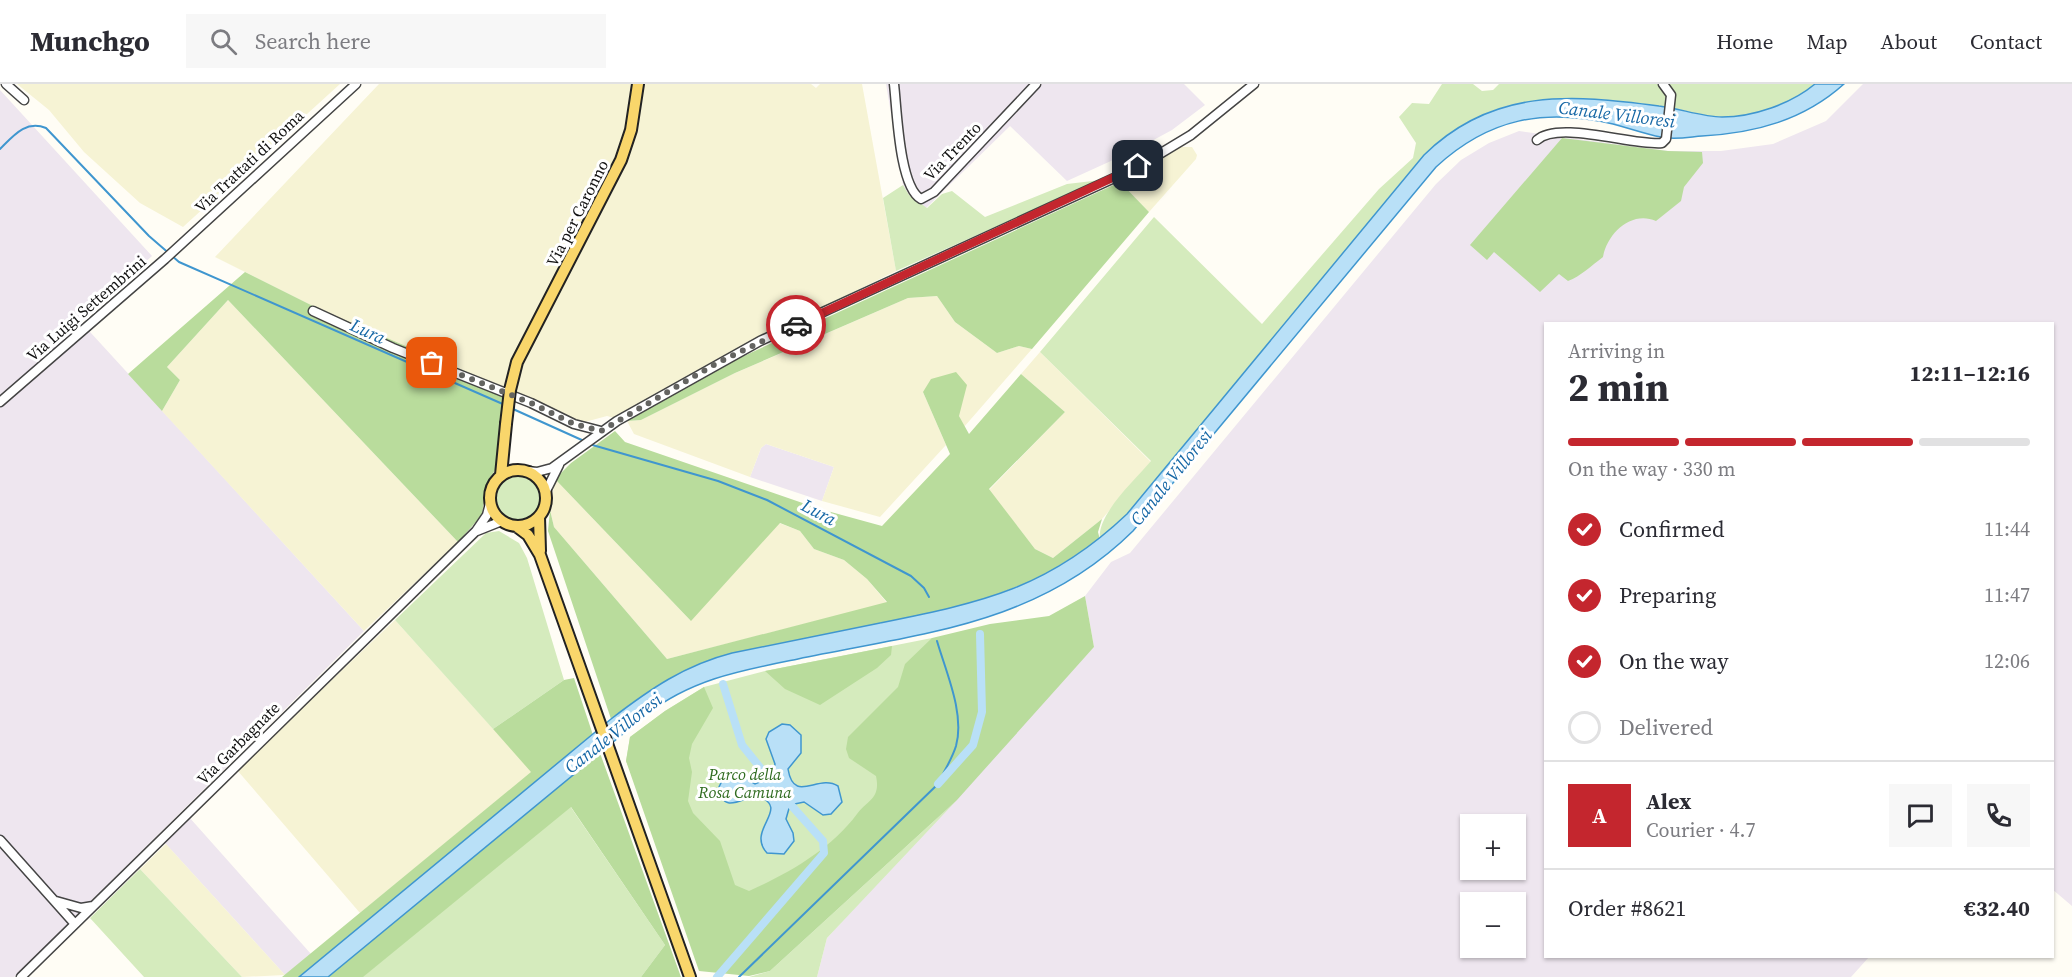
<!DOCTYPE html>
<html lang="en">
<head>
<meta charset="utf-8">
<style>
	body { margin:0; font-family:"Source Serif 4",serif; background:#f7f7f7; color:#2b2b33; height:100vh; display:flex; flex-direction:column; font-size:22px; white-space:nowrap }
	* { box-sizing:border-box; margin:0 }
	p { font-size:20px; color:#7c7c81 }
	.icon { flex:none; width:33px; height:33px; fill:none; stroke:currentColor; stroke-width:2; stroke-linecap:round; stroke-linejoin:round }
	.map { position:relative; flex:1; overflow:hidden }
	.sheet { position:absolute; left:1544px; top:238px; width:510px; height:636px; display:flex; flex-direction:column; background:#fff; border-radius:0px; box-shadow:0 2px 4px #0004 }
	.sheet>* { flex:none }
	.fabs { position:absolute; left:1460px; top:730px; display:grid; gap:12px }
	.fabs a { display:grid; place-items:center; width:66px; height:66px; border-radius:0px; background:#fff; box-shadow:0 2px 4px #0004; font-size:30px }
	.pin { position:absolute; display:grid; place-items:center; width:51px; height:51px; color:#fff; margin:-26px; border-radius:12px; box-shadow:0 3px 9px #0006 }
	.courier { position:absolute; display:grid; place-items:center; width:60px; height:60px; margin:-30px; border:4px solid #c4262e; border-radius:50%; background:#fff; color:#222; box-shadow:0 2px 8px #0007 }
	.headline em { font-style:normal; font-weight:700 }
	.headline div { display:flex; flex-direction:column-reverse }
	.headline { display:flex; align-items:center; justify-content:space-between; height:102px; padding:0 24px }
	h1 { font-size:39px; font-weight:700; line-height:45px }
	.bar { display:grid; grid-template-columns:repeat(4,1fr); gap:9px 6px; align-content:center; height:72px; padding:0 24px }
	.bar i { height:8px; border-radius:4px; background:#e1e1e2 }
	.bar .active { background:#c4262e }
	.bar p { grid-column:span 4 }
	.line { display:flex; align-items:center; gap:15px; padding:0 24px; border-top:2px solid #e1e1e2 }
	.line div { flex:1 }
	.round { display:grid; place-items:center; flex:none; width:63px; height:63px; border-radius:0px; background:#f7f7f7 }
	ol { padding:0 24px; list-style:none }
	li { display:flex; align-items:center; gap:18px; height:66px }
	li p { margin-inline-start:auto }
	li .icon { padding:6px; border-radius:50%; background:#c4262e; color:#fff; stroke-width:4 }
	li:last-child { color:#7c7c81 }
	li i { width:33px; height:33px; border:3px solid #e1e1e2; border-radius:50% }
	header { display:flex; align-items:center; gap:36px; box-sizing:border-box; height:84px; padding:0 30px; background:#fff; border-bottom:2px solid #e1e1e2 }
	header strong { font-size:28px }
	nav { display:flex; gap:33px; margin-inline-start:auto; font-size:21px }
	.search { width:420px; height:54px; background:#f7f7f7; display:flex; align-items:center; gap:15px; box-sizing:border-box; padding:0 21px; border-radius:0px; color:#7c7c81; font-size:22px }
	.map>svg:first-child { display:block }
</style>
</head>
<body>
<header>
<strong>Munchgo</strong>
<div class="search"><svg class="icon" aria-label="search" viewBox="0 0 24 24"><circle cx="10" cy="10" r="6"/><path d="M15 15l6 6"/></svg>Search here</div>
<nav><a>Home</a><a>Map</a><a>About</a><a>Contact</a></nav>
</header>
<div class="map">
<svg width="2072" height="893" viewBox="0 0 2072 893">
	<rect width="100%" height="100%" fill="#fffdf5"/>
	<!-- industrial -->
	<path fill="#eee6ef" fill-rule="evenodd" d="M 886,0 L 1184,0 L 1205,21 L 1172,46 L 1135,66 L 1067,97 L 1010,42 L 926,124 L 909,111 L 903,101 Z
		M 1863,0 L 2072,0 L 2072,822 L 2052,805 L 2052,240 L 1545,240 L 1545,873 L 1869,873 L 1851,893 L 817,893 L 827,854 L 1094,563 L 1085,512 L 1111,478 L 1130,469 L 1436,100 L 1461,76 L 1489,59 L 1519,47 L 1668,67 L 1721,67 L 1773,60 L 1826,37 ZM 1470,741 L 1515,741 L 1515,786 L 1470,786 ZM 1470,819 L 1515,819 L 1515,864 L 1470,864 Z
		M 0,6 L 152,172 L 80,237 L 364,547 L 14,893 L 0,893 Z
		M 766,360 L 834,383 L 822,417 L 750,393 L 761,364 Z
		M 189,733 L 311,870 L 285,891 L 164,758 Z"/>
	<!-- farmland -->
	<path fill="#f6f3d4" d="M 17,0 L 340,0 L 183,143 L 140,119 L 84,68 L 49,26 Z
		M 379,0 L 811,0 L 816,4 L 820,0 L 862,0 L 896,187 L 717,275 L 614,334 L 607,332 L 581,339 L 319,225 L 215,173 Z
		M 1180,63 L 1192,63 L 1197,71 L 1196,75 L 1149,128 L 1120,98 Z
		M 937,212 L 955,238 L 997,269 L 1019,262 L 1032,265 L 964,343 L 959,332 L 923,308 L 946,361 L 880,433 L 822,417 L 834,383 L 766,360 L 761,364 L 750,393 L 634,350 L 627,337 L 641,336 L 733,290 L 908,214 Z
		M 228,216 L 458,458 L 364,547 L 162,327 L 180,296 L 167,283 Z
		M 1040,268 L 1151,378 L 1102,435 L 1053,474 L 1035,465 L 989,406 L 1065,328 L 1021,290 Z
		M 555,395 L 690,536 L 779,439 L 800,447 L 814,465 L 844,476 L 867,495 L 887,519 L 667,575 L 554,443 L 550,426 Z
		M 395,536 L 532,688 L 360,829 L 237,686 Z
		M 166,760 L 285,891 L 242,893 L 140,785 Z"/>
	<!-- green -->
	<path fill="#d5ebbd" d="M 1442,0 L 1473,0 L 1482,7 L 1493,6 L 1499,0 L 1815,0 C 1791,20 1753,33 1722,33 C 1704,33 1678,24 1659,22 C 1571,10 1492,4 1424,71 L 1127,430 L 1100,456 C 1096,431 1135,396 1151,377 L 1040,268 L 1154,133 L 1262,240 L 1379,105 L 1413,74 L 1416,59 L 1399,33 L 1412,19 L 1429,20 Z
		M 1101,96 L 896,187 L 883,114 L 903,101 L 909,111 L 927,124 L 942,110 L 952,107 L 985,133 L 1067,100 Z
		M495 414a23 23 0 1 1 46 0a23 23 0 1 1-46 0Z
		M 499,447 L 519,459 L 527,474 L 564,596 L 493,645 L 395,536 L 486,449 Z
		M 932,554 L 950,634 L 720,886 L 626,677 L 630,653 L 665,627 L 704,603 L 765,587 Z
		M 957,716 L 827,854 L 817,893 L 749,893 L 770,887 Z
		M 570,722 L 665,861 L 641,893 L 362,893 Z
		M 140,785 L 242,893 L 144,893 L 90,834 Z"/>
	<!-- forest -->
	<path fill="#b9dc9c" d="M 1562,54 L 1668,67 L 1702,68 L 1703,79 L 1684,103 L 1681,117 L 1656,137 C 1631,126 1607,150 1603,173 C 1591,182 1581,192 1568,197 L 1559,190 L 1540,208 L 1494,168 L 1487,176 L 1470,161 Z
		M 1120,98 L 1149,128 L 1032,265 L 1019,262 L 997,269 L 955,238 L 937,212 L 908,214 L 735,289 L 641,336 L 627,337 L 733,277 Z
		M 245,188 L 319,225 L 504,304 L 498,381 L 486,401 L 482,431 L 458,458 L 228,216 L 167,283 L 180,296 L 162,327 L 128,290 Z
		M 956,288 L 967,301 L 959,332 L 969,350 L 1021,290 L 1065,328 L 989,405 L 1035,465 L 1053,474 L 1102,435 L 1098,448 L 1100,456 L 1039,494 L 969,521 L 732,569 C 685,581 650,605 611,635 L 548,447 L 550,426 L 554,443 L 667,575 L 887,518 L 867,495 L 844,476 L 814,465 L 800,447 L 780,439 L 691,537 L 555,395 L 571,379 L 615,347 L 625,358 L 820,425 L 882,442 L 950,370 L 923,308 L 931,295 Z
		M 1085,512 L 1094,563 L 957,716 L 770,887 L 749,892 L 699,887 L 626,677 L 630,653 L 665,627 L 704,603 L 713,624 L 692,660 L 689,674 L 692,688 L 688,717 L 693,729 L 720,757 L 735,801 L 749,807 C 789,789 830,766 857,730 C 867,716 881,715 876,692 L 849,674 L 846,665 L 848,653 L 898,603 L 905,580 L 932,554 L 990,540 L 1049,532 Z
		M 892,562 L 891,571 L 877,584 L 820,621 L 785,605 L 765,587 Z
		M 574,594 L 593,651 L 299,893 L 282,893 L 531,688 L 493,645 L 564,596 Z
		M 600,669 L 681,893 L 641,893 L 665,861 L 571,723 L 363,893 L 328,893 Z"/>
	<!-- water -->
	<path fill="#b9e0f7" stroke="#3f96cf" stroke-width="1.5" d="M 1815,0 L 1844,0 C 1804,36 1756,49 1702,52 C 1689,53 1674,56 1661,53 C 1645,50 1629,44 1613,40 C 1544,24 1489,34 1436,83 L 1133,447 C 1038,541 922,549 798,575 C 743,586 691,595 646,631 L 328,893 L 299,893 L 611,635 C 650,605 685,581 732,569 C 782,559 831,549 880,539 C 983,518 1048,505 1127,430 L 1424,71 C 1492,4 1571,10 1659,22 C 1678,24 1703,33 1722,33 C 1753,33 1791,20 1815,0 Z
		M 782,640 L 790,641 L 801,651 L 801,669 L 788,685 C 794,721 818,689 838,702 L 842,718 L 831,730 L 823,731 L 804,718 L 790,721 L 786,735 L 793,749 L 794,757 L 784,770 L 767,769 C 745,745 793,724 757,712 C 743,713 722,732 719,703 L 724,693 L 736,689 L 755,700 L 772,693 L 775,680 L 766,655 L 769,648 Z"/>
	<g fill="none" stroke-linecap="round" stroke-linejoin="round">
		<!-- stream -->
		<path stroke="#3f96cf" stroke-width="2" d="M 0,65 C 14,51 26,36 46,44 L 149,152 L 179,178 L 505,321
			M 513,325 L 584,357
			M 589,360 L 718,397 L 767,416 L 911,492 L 924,504 L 929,513
			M 739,893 L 938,700 C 944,687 952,675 956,662 C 965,630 946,588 937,557"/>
		<!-- canal -->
		<path stroke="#b9e0f7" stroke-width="8" d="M 723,600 L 742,661 L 775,702
			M 938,700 L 973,661 L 982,628 L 980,550
			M 717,893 L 824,769 L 823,757 L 783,712"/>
		<defs>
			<path id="minor" d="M 6,0 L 24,16
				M 894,0 C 897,25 899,103 921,115 L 934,108 L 1036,0
				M 1537,56 C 1559,36 1633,62 1662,59 L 1666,55 L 1671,11 L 1663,0
				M 313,227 L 393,264 L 531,319 L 574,340 L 601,347
				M 0,318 L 165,175 L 356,0
				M 528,387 L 537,388 L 552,384 L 617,337 L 760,257 L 1138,83 L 1191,51 L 1254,0
				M 546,407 L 559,381
				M 477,447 L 502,437
				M 0,756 L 75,840
				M 56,817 L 81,824 L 93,822
				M 21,893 L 476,447 L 487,431 L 490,419"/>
			<path id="major" d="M 510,306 L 517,278 L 621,76 L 631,46 L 638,0
				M490 414a28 28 0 1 1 56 0a28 28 0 1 1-56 0Z
				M 501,391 L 506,340
				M 539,433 L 540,467
				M 516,442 L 528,451 L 540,471 L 690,893"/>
		</defs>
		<!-- minor casing -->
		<use href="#minor" stroke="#444" stroke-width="11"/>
		<!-- major casing -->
		<use href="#major" stroke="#222" stroke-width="14"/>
		<!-- minor -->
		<use href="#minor" stroke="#fff" stroke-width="8"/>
		<!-- major -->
		<use href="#major" stroke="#f9d66b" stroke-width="10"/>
		<defs>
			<path id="major-bridge" d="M 506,340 L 510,306"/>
		</defs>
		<!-- major-bridge casing -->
		<use href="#major-bridge" stroke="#222" stroke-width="14" stroke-linecap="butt"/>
		<!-- major-bridge -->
		<use href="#major-bridge" stroke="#f9d66b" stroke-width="10"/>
	</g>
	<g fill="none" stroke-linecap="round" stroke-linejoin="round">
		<!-- done -->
		<path stroke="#646461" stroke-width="6" stroke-dasharray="0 10.8" d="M 432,279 L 531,319 L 574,340 L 601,347 L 717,279 L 796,241"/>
		<!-- route -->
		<path stroke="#c4262e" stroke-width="8" d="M 796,241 L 1138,82"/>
	</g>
	<g text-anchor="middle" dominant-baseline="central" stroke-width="6" stroke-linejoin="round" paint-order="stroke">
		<!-- street labels -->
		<g font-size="16" fill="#111" stroke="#fff">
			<text transform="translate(952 67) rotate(-46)">Via Trento</text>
			<text transform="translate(249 77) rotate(-43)">Via Trattati di Roma</text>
			<text transform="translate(577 129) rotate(-63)">Via per Caronno</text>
			<text transform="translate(86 224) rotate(-41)">Via Luigi Settembrini</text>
			<text transform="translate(238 659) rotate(-45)">Via Garbagnate</text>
		</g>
		<!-- park labels -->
		<g font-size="16" font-style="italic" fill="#2f6b1f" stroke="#fff">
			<text x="745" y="690">Parco della<tspan x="745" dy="18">Rosa Camuna</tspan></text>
		</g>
		<!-- water labels -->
		<g font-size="18" font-style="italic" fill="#1768a6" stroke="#fff">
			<text transform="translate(1617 30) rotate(7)">Canale Villoresi</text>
			<text transform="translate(368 247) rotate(24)">Lura</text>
			<text transform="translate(1171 393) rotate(-51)">Canale Villoresi</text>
			<text transform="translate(819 428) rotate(28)">Lura</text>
			<text transform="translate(613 649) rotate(-38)">Canale Villoresi</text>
		</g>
	</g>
</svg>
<div class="fabs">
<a>+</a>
<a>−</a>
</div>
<div class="pin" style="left:432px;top:279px;background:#ea580c"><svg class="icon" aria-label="bag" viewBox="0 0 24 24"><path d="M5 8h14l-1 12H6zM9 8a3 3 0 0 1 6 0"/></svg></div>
<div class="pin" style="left:1138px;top:82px;background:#1f2937"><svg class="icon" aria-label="home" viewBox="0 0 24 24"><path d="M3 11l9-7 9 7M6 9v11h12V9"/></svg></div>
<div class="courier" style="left:796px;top:241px"><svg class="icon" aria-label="car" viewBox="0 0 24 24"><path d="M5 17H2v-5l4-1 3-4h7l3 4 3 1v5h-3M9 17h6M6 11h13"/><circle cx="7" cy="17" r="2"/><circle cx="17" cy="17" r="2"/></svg></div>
<section class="sheet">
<div class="headline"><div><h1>2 min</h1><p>Arriving in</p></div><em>12:11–12:16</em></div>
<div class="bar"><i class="active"></i><i class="active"></i><i class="active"></i><i></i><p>On the way · 330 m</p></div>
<ol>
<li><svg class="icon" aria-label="check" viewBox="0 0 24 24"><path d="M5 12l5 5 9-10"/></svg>Confirmed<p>11:44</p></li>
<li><svg class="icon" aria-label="check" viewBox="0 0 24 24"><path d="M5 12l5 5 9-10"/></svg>Preparing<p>11:47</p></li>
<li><svg class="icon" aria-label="check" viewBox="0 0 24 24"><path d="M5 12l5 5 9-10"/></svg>On the way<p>12:06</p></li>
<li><i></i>Delivered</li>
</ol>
<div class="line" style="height:108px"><b class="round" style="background:#c4262e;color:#fff">A</b><div><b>Alex</b><p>Courier · 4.7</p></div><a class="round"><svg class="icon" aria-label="chat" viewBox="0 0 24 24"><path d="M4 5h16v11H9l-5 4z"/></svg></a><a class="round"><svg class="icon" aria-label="phone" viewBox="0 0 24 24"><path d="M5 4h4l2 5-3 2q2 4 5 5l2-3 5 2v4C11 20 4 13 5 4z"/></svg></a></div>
<div class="line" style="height:78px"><div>Order #8621</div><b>€32.40</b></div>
</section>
</div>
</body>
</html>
